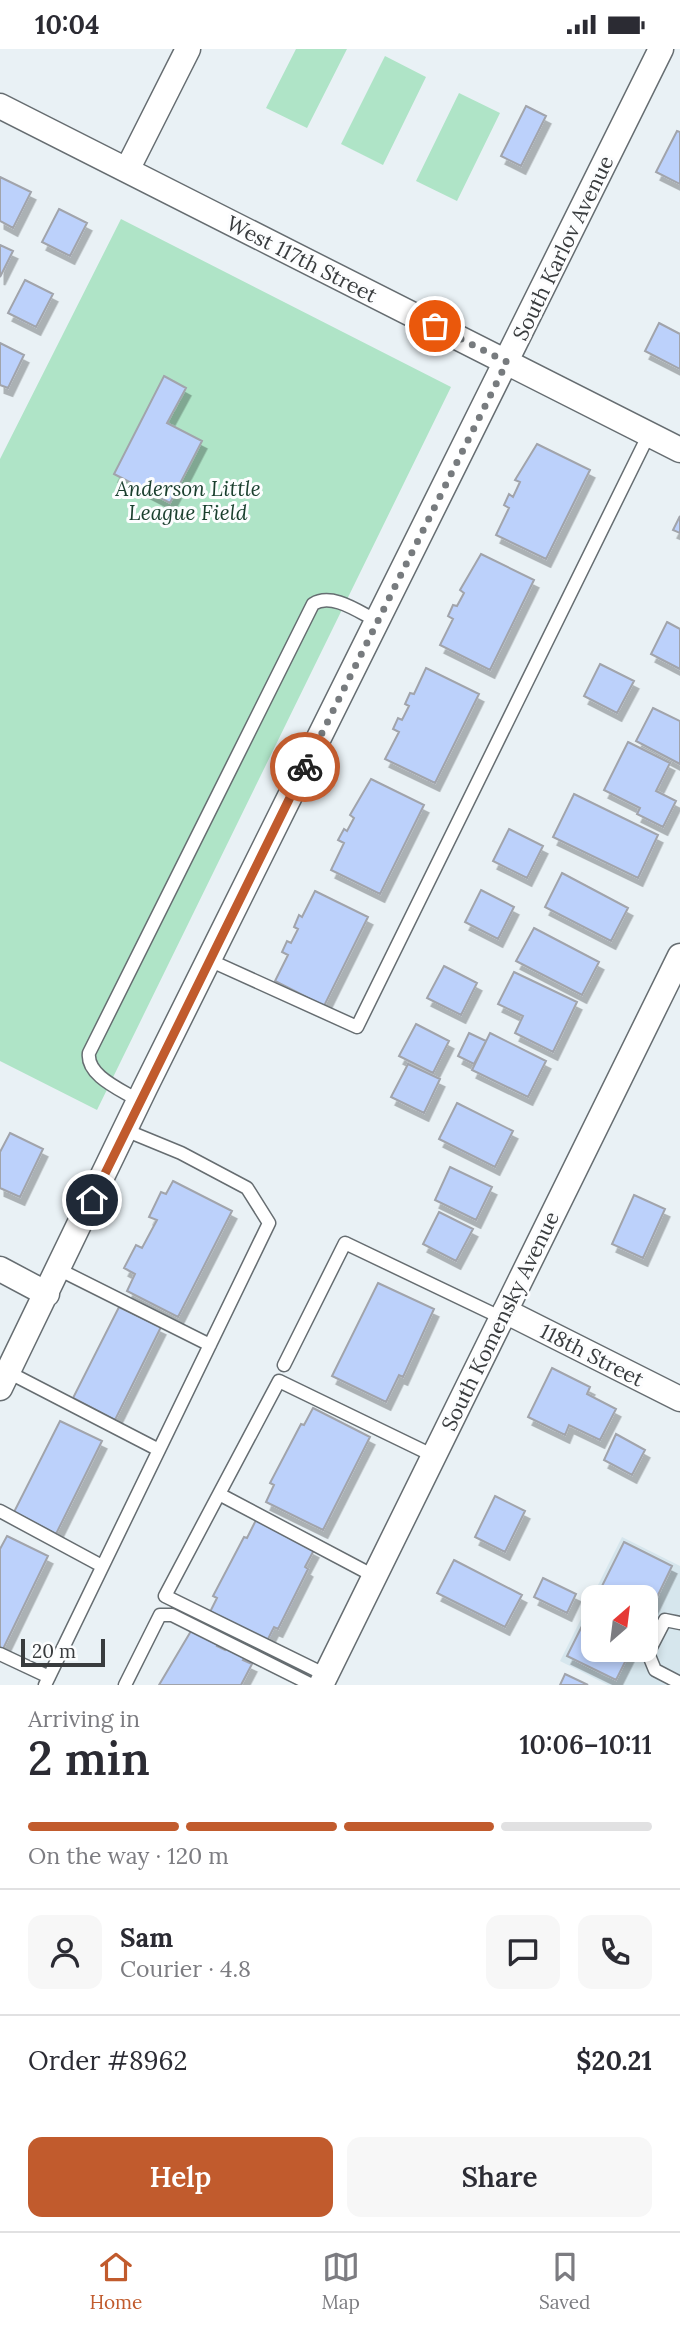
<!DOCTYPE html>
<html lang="en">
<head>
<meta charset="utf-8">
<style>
	body { margin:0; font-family:Lora,serif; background:#f7f7f7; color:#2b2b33; height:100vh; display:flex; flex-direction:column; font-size:26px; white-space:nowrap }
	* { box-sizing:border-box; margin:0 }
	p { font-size:23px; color:#7c7c81 }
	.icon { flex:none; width:38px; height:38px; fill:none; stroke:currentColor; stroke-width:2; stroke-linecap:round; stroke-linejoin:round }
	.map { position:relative; height:1636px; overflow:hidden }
	.panel { display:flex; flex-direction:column; background:#fff; flex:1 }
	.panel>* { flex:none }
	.needle { width:46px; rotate:28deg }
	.controls { position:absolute; left:581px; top:1536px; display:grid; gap:14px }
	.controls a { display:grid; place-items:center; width:77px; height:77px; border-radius:14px; background:#fff; box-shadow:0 4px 10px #0003; font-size:35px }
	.scale { position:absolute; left:21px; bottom:18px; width:84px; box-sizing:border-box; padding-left:7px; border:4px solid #393c3e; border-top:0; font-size:19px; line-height:24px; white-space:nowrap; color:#393c3e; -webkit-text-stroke:5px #fcfdfe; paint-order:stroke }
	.pin { position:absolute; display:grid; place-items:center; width:60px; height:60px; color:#fff; margin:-30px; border:4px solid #fff; border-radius:50%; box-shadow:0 2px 7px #0007 }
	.courier { position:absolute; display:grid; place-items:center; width:70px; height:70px; margin:-35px; border:5px solid #c15b2d; border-radius:50%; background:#fff; color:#222; box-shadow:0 2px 9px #0007 }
	.overview em { font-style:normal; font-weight:600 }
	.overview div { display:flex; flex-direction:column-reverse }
	.overview { display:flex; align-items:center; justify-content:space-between; height:119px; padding:0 28px }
	h1 { font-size:46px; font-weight:600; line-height:52px }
	.bar { display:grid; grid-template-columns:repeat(4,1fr); gap:10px 7px; align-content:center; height:84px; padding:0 28px }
	.bar i { height:9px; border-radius:5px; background:#e1e1e2 }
	.bar .selected { background:#c15b2d }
	.bar p { grid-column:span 4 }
	.line { display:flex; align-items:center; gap:18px; padding:0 28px; border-top:2px solid #e1e1e2 }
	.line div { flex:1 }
	.round { display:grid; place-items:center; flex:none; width:74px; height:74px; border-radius:14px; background:#f7f7f7 }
	.primary-button { display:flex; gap:14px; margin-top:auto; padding:14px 28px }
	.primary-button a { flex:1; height:80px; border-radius:14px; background:#c15b2d; color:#fff; font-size:28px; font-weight:600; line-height:80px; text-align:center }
	.primary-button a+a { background:#f7f7f7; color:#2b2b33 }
	.status { display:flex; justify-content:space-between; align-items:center; height:49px; padding:0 35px; background:#fff; direction:ltr }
	.status svg { height:19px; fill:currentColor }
	.menu { display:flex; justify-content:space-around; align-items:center; height:98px; border-top:2px solid #e1e1e2; background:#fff; font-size:19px; color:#7c7c81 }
	.menu a { display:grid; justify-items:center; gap:4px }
	.menu .selected { color:#c15b2d }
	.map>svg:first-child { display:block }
</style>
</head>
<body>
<div class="status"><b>10:04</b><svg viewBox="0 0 49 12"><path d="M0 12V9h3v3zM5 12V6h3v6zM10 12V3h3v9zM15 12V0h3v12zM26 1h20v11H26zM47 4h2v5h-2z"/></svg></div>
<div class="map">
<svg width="680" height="1636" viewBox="0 0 680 1636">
	<defs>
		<filter id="shadow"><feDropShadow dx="4.5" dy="8" stdDeviation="0" flood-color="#0004"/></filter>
	</defs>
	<rect width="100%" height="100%" fill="#e9f1f5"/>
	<!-- built -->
	<path fill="#d6e6ed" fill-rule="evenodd" d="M 622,1488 L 680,1517 L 680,1636 L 608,1636 L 560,1612 ZM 593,1549 L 646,1549 L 646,1601 L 593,1601 Z"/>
	<!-- green -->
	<path fill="#afe4c7" d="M 296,0 L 347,0 L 307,79 L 266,59 Z
		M 385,7 L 426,28 L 383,116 L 341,95 Z
		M 459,44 L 500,64 L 457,152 L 416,132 Z
		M 121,170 L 451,338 L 97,1061 L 0,1012 L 0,410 Z"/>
	<!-- building -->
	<path fill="#bcd1fb" stroke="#a1a4ab" stroke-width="2" filter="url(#shadow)" d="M 526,57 L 546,67 L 521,117 L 501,107 Z
		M 677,82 L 680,83 L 680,135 L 656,123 Z
		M 0,128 L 31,143 L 13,179 L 0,172 Z
		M 59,160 L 87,174 L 70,207 L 42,193 Z
		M 0,196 L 13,202 L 0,228 Z
		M 25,231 L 53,245 L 36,278 L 8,264 Z
		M 659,274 L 680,285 L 680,320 L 645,302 Z
		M 0,294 L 24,306 L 8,339 L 0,336 Z
		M 164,327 L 186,339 L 167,374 L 202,392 L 170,454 L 114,425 Z
		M 537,395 L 590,421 L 546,510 L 496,486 L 509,459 L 504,456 L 509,445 L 513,448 L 520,433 L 515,431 Z
		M 680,467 L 680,484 L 673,481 Z
		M 481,505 L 534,531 L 490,621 L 440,596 L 453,570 L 448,567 L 453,556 L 457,557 L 464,544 L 460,541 Z
		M 667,573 L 680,580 L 680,620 L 651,605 Z
		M 600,615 L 634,632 L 617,664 L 584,647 Z
		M 426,619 L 479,645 L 435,734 L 385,710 L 399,683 L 393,680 L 398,669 L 402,671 L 409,657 L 405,655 L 410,644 L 414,645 Z
		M 653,659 L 680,672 L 680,715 L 636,692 Z
		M 628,693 L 670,714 L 656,742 L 676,752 L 663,778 L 637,765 L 640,759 L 604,741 Z
		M 371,730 L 424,756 L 380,845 L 331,821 L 344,794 L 338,791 L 344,780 L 347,782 L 354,769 L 350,766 Z
		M 574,745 L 658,786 L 638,829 L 553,788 Z
		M 509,780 L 543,797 L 527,829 L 493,812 Z
		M 562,824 L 628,859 L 611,892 L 545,858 Z
		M 481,841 L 514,858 L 498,890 L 465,873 Z
		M 315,842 L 368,868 L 324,957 L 275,932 L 288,906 L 282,903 L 287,892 L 291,894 L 298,880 L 294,878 L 299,866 L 302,868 Z
		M 534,879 L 599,913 L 582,946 L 516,912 Z
		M 444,917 L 477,934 L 461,966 L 427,949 Z
		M 514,923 L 577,953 L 553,1003 L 515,984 L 523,967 L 498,955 Z
		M 416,975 L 449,992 L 433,1024 L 399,1007 Z
		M 469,984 L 486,992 L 474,1015 L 458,1007 Z
		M 490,984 L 546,1012 L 528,1048 L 472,1021 Z
		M 408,1015 L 440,1030 L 424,1064 L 391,1048 Z
		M 457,1054 L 513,1082 L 495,1118 L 439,1090 Z
		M 10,1084 L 43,1100 L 20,1148 L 0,1139 L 0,1103 Z
		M 450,1118 L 492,1138 L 476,1171 L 435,1151 Z
		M 173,1132 L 232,1162 L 178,1268 L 127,1242 L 135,1225 L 124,1219 L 136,1196 L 142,1199 L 157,1171 L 149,1168 L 161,1143 L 166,1145 Z
		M 634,1146 L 665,1160 L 643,1209 L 612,1195 Z
		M 439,1163 L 473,1180 L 456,1212 L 423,1195 Z
		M 378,1234 L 434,1260 L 403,1328 L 399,1326 L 386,1353 L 332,1327 Z
		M 119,1258 L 161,1278 L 115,1371 L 73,1349 Z
		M 552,1319 L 590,1338 L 587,1345 L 616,1360 L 600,1391 L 569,1376 L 565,1386 L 528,1368 Z
		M 313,1359 L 370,1388 L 323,1481 L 266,1453 L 274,1436 L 270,1434 L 301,1375 L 304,1376 Z
		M 60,1372 L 102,1392 L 56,1485 L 14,1463 Z
		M 616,1385 L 645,1401 L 632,1426 L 604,1411 Z
		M 495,1447 L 525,1462 L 505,1503 L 475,1488 Z
		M 256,1471 L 314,1501 L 305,1518 L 308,1520 L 278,1580 L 274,1578 L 266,1594 L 209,1565 L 217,1549 L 213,1547 L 244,1488 L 247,1489 Z
		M 7,1487 L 48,1507 L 3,1600 L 0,1598 L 0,1500 Z
		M 624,1493 L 672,1517 L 646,1571 L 646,1549 L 596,1549 Z
		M 454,1511 L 522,1546 L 505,1578 L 437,1544 Z
		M 543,1529 L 576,1545 L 567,1564 L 534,1548 Z
		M 593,1555 L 593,1601 L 631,1601 L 616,1631 L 567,1607 Z
		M 191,1582 L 219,1594 L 217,1597 L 225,1601 L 227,1597 L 246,1607 L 243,1611 L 252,1615 L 241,1636 L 159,1636 Z
		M 565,1625 L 588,1636 L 560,1636 Z"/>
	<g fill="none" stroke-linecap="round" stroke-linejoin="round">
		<defs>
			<path id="lane" d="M 209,911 L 357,978 L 649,385
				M 139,1052 C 122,1041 86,1027 89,1004 L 313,555 C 332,543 359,563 377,572
				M 58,1220 L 210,1296
				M 284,1316 L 345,1194 L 502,1269
				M 8,1323 L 159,1401
				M 219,1445 L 279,1332 L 434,1407
				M 0,1462 L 102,1517
				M 680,1574 L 665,1571 L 648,1604 L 655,1621 L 680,1634
				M 0,1605 L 49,1628
				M 326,1626 L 165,1547 L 219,1445 L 374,1527
				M 45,1636 L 269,1174 L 247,1139 L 181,1104 L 125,1081
				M 125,1636 L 160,1566 L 172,1566 L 312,1636"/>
			<path id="street" d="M 0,57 L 680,401
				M 127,121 L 188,0
				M 0,1220 L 47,1245
				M 505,1262 L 680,1350
				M 0,1339 L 145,1039 L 661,0
				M 321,1636 L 680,907"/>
		</defs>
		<!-- lane casing -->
		<use href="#lane" stroke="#666d71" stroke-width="15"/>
		<!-- street casing -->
		<use href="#street" stroke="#666d71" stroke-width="27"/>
		<!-- lane -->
		<use href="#lane" stroke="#fff" stroke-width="12"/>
		<!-- street -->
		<use href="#street" stroke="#fff" stroke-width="24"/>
	</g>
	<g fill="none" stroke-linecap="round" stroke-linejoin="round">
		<!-- done -->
		<path stroke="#777b7e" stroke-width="7" stroke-dasharray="0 12.6" d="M 305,718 L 507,313 L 435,277"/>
		<!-- route -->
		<path stroke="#c15b2d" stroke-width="9" d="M 92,1151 L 305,718"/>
	</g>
	<g text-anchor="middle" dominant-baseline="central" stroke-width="6" stroke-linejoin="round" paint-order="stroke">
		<!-- street labels -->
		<g font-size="21" fill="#393c3e" stroke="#fcfdfe">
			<text transform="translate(563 199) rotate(-64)">South Karlov Avenue</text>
			<text transform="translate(302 210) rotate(27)">West 117th Street</text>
			<text transform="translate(500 1272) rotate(-64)">South Komensky Avenue</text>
			<text transform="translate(592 1306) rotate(27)">118th Street</text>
		</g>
		<!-- park labels -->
		<g font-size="21" font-style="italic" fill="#193e2d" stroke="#fcfdfe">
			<text x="188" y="439">Anderson Little<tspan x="188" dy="24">League Field</tspan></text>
		</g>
	</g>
</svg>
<div class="controls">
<a><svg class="needle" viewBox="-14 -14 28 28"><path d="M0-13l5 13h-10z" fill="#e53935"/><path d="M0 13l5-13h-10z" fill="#7c7c81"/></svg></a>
</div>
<div class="scale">20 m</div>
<div class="pin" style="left:435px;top:277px;background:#ea580c"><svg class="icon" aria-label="bag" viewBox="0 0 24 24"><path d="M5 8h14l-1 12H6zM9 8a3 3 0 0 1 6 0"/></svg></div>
<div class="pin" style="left:92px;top:1151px;background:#1f2937"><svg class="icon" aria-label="home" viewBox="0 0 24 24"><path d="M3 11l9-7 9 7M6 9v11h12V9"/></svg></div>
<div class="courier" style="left:305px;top:718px"><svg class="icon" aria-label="bike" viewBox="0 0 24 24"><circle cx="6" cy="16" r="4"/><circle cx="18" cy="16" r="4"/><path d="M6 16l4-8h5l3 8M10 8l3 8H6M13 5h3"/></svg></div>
</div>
<section class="panel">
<div class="overview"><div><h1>2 min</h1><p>Arriving in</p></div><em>10:06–10:11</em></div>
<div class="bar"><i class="selected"></i><i class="selected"></i><i class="selected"></i><i></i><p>On the way · 120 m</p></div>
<div class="line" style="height:126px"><a class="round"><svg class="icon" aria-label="person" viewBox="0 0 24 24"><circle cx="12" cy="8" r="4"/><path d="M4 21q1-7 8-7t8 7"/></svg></a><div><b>Sam</b><p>Courier · 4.8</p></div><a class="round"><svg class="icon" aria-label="chat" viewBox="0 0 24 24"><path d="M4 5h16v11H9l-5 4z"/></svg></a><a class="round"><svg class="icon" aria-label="phone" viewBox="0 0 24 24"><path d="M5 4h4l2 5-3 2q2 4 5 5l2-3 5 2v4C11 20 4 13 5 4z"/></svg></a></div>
<div class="line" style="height:91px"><div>Order #8962</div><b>$20.21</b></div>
<div class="primary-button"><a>Help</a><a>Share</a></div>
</section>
<nav class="menu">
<a class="selected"><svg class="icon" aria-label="home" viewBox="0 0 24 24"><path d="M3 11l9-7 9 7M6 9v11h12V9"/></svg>Home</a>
<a><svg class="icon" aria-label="map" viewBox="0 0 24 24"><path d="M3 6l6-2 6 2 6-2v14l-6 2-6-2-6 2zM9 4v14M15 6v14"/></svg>Map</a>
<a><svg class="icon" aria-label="saved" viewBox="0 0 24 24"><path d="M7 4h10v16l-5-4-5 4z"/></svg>Saved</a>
</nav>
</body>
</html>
